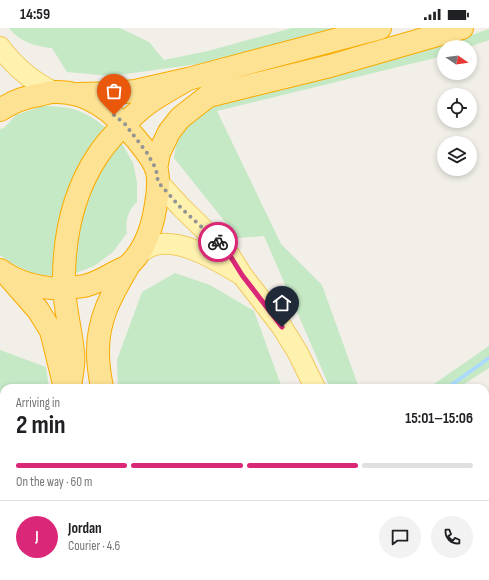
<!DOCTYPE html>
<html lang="en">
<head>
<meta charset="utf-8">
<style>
	body { margin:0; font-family:"Sofia Sans Condensed",sans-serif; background:#f2f2f2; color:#202124; height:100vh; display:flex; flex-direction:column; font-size:15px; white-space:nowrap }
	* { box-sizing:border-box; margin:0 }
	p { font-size:13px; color:#757577 }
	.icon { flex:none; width:22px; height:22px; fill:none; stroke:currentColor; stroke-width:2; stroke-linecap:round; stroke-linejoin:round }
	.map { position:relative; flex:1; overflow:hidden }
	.panel { position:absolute; left:0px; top:356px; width:489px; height:196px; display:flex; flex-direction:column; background:#fff; border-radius:12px 12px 0 0; box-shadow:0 2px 6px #0003 }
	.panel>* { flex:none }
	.needle { width:26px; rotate:103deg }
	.fabs { position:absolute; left:437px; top:12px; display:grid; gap:8px }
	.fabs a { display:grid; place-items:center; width:40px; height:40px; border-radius:50%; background:#fff; box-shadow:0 2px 6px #0003; font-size:20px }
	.pin { position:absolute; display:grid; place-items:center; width:34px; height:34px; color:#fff; margin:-41px -17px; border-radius:50% 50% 50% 0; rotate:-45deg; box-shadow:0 0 4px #0007 }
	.pin .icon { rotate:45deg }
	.courier { position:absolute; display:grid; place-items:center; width:40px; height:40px; margin:-20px; border:3px solid #db2777; border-radius:50%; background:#fff; color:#222; box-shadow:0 1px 5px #0007 }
	.overview em { font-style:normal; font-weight:700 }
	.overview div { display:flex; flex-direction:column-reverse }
	.overview { display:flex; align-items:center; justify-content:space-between; height:68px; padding:0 16px }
	h1 { font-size:26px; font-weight:700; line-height:30px }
	.bar { display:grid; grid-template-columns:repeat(4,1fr); gap:6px 4px; align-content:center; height:48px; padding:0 16px }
	.bar i { height:5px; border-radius:3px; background:#e0e0e0 }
	.bar .selected { background:#db2777 }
	.bar p { grid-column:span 4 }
	.line { display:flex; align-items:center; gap:10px; padding:0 16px; border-top:1px solid #e0e0e0 }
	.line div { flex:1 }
	.round { display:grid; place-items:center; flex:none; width:42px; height:42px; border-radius:21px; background:#f2f2f2 }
	.status { display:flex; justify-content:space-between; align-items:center; height:28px; padding:0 20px; background:#fff; direction:ltr }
	.status svg { height:11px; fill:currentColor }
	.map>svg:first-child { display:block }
</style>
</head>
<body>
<div class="status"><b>14:59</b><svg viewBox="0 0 49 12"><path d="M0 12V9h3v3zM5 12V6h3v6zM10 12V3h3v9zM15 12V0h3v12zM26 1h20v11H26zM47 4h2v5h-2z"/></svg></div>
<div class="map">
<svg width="489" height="552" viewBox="0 0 489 552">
	<rect width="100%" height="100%" fill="#f1efe8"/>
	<!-- commercial -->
	<path fill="#fef7e0" d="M 4,408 L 4,548 L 59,548 L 60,552 L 0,552 L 0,409 Z"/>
	<!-- green -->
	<path fill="#c5e8c5" d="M 9,0 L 120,0 L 149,14 L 164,32 L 208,23 L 292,0 L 347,0 L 298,13 L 205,35 L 111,48 L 67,44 L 52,20 C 34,18 20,14 9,0 Z
		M 489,1 L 489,12 L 469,19 L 444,19 L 444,27 L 435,30 L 217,83 L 281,216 L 322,257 L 359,360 L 330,360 L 264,208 L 238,210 L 174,130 L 178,103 L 213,74 L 435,19 Z
		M 42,78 C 70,78 86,82 108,102 L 56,248 L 34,246 L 11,235 L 0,227 L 0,101 L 4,100 L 16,87 Z
		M 120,112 L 133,135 L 137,154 L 137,174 C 128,182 125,193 127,205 L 113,224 L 94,238 L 71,247 L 72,222 L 94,149 Z
		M 175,245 L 210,257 L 254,283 L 282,360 L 118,360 L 117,332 L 142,264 Z
		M 489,318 L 489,340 L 458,360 L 428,360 Z
		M 0,322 L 46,339 L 49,360 L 4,360 L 4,408 L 0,409 Z
		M 134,548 L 220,548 L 217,552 L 134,552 Z
		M 241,548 L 363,548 L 364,552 L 243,552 Z"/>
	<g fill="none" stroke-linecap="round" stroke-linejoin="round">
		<!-- stream -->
		<path stroke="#aadaff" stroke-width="3.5" d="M 447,360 L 489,330
			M 207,552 L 210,548"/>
	</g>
	<!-- building -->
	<path fill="#cccac5" stroke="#d6d1c6" d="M 485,430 L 489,432 L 489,446 L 485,444 Z
		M 485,450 L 489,452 L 489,460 L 487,464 L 485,463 Z
		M 3,540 L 4,552 L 0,552 L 0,541 Z
		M 456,548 L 472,548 L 473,552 L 457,552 Z"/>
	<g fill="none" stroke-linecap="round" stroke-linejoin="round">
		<defs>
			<path id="minor" d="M 485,412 L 489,406
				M 0,469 L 4,488
				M 485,495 L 489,497
				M 14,548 L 14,552
				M 449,548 L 450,552"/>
			<path id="major" d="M 0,19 C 15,39 31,53 54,64
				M 158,154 L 181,179 L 229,226 L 242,247 L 282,299 L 298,325 L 315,360
				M 139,226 C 142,223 146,221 149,219 C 177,207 216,232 240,246
				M 375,548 L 376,552"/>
			<path id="highway" d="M 79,66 L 115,65 L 135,63 L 188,51 L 380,0
				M 0,82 C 12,74 25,69 39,67 C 44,66 49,64 54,64 C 88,62 117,87 137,112 C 144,121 154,132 157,143 C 159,153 158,165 156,176 C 153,197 146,220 130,236 C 125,240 117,243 112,246 C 103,251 94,256 84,258 C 55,263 25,260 0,242
				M 156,141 L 159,125 L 169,104 L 180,90 L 208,68 L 330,38 L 462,0
				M 10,250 L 38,282 L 51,303 L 65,360
				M 70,360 C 71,348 75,335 73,324 C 71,303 65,281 64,260 C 63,214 72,166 98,127 C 109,110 126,94 142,80 C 155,69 173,60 188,51
				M 102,360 C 100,349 98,337 98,326 C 97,291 112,266 129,237
				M 93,548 L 93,552
				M 121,548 L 122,552"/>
		</defs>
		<!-- minor casing -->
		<use href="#minor" stroke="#b5b8bc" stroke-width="18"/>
		<!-- major casing -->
		<use href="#major" stroke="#f2c960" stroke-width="22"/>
		<!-- highway casing -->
		<use href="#highway" stroke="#f9ab00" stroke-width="24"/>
		<!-- minor -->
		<use href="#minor" stroke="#fff" stroke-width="16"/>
		<!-- major -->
		<use href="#major" stroke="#fff2af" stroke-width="20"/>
		<!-- highway -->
		<use href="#highway" stroke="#fde293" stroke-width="22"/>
	</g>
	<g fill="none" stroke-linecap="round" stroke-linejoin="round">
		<!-- done -->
		<path stroke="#929495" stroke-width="4" stroke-dasharray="0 7.2" d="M 114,87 L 125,96 L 147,125 L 156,141 L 158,154 L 181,180 L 218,214"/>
		<!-- route -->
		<path stroke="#db2777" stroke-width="5" d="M 218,214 L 229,226 L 242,247 L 282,299"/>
	</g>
</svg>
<div class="fabs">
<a><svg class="needle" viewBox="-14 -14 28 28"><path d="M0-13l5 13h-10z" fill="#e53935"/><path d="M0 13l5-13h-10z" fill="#757577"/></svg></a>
<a><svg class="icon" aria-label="locate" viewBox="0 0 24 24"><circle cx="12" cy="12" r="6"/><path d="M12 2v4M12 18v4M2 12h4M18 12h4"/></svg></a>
<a><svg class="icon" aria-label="layers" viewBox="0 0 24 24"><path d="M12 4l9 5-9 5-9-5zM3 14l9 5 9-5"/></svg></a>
</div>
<div class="pin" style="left:114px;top:87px;background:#ea580c"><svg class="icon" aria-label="bag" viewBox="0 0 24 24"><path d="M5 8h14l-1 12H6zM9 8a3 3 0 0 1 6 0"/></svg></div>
<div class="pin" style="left:282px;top:299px;background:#1f2937"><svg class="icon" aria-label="home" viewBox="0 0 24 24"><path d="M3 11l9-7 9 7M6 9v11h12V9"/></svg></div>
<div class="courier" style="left:218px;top:214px"><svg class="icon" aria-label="bike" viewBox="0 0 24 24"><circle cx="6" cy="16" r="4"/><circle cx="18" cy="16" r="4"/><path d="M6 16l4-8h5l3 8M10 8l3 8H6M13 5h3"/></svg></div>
<section class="panel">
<div class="overview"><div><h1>2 min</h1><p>Arriving in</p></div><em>15:01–15:06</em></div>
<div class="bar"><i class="selected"></i><i class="selected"></i><i class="selected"></i><i></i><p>On the way · 60 m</p></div>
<div class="line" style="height:72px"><b class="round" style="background:#db2777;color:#fff">J</b><div><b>Jordan</b><p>Courier · 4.6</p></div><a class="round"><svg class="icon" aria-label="chat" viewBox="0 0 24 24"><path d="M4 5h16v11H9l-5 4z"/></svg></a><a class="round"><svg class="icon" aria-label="phone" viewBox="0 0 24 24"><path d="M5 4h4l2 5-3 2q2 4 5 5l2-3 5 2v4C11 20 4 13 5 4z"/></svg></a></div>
</section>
</div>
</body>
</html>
